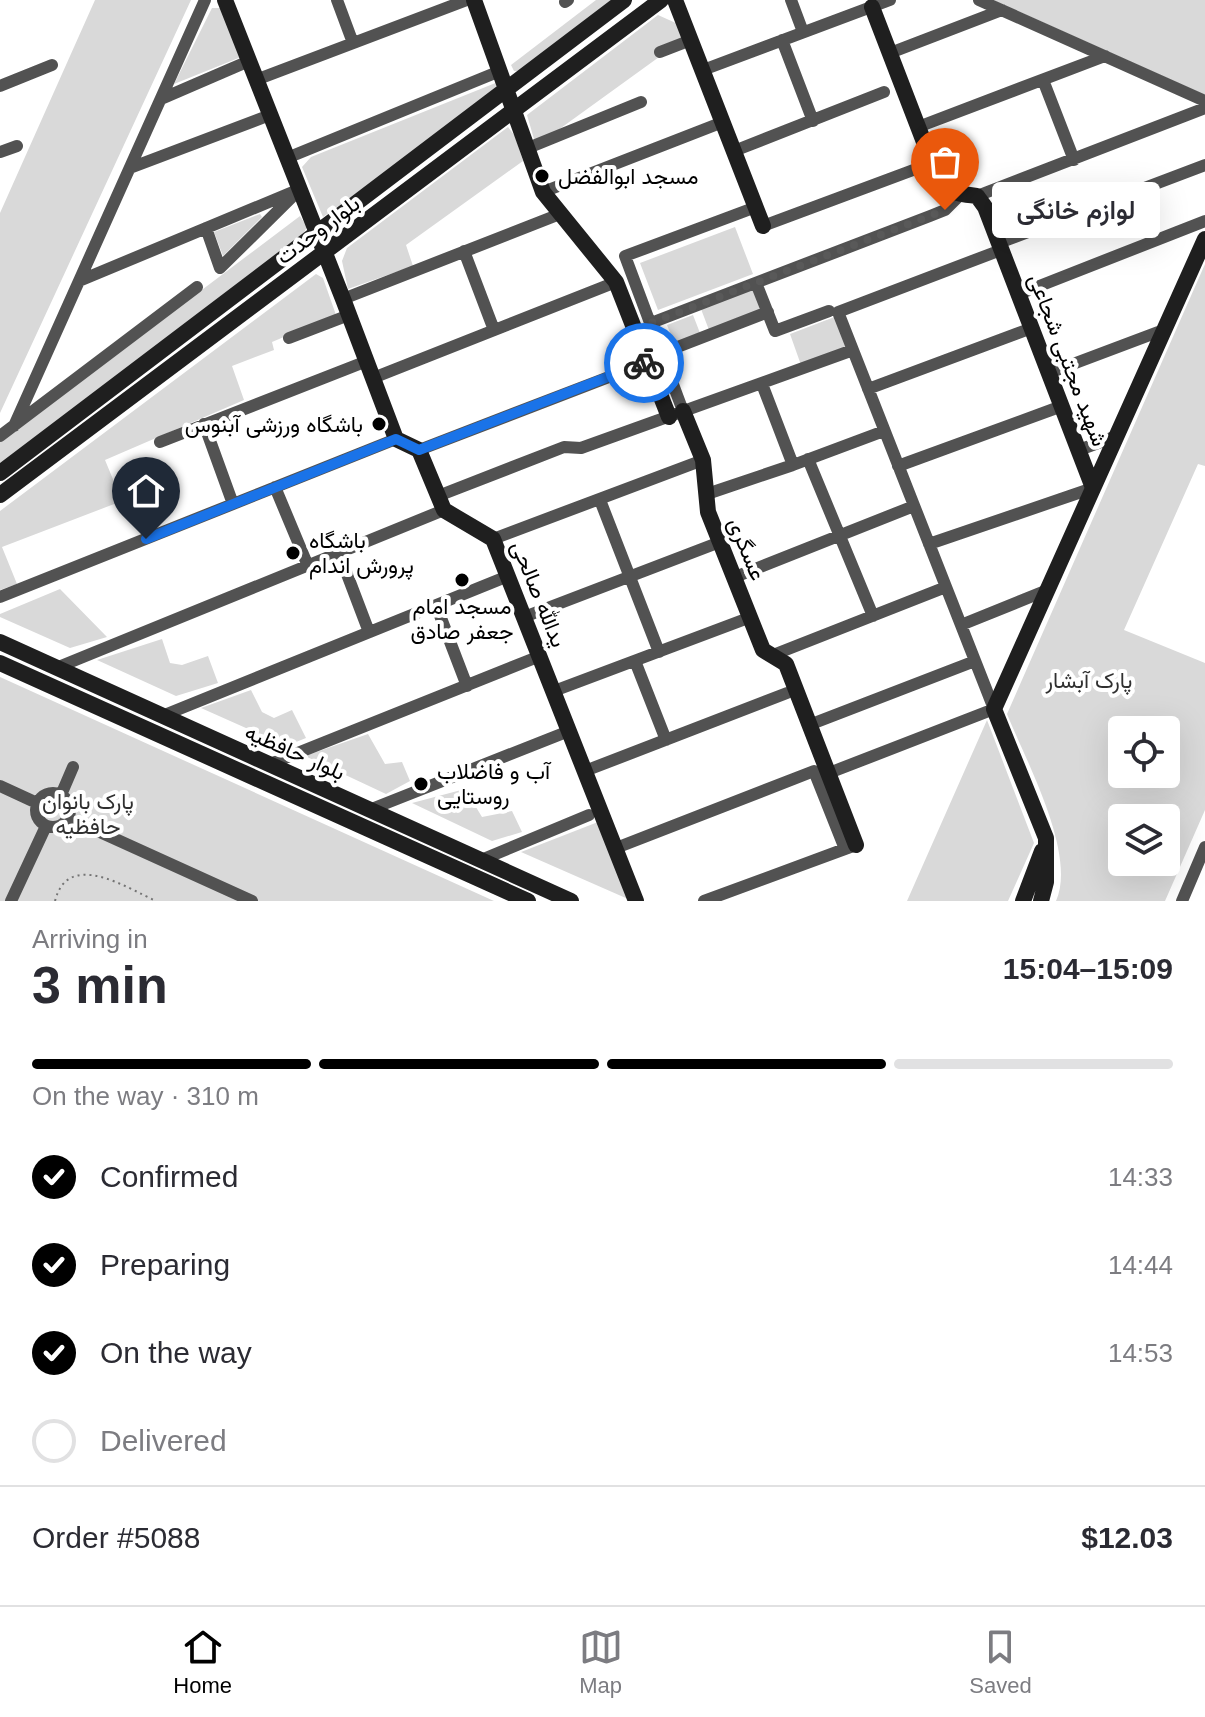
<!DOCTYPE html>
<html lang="en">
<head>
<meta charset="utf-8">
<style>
	body { margin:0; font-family:Helvetica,Vazirmatn,sans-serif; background:#f2f2f3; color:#2b2b33; height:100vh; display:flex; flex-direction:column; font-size:30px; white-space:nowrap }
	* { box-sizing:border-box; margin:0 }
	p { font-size:26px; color:#7c7c81 }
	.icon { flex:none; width:44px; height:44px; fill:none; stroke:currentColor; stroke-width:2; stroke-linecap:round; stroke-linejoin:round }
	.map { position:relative; height:901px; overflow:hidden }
	.side { display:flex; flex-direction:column; background:#fff; flex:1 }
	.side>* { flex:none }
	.buttons { position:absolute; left:1108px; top:716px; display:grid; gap:16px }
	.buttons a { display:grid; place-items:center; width:72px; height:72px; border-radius:8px; background:#fff; box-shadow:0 8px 32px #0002; font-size:40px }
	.pin { position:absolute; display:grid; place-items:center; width:68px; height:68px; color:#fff; margin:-82px -34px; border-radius:50% 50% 50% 0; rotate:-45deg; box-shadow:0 0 8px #0007 }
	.pin .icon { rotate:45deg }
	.courier { position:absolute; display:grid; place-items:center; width:80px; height:80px; margin:-40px; border:6px solid #1a73e8; border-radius:50%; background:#fff; color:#222; box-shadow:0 2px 10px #0007 }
	.bubble { position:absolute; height:56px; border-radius:8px; background:#fff; box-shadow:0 8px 32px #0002; font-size:26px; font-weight:600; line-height:56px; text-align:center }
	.headline em { font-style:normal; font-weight:600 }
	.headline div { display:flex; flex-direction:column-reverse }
	.headline { display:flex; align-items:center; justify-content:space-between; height:136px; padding:0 32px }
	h1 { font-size:52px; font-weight:600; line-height:60px }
	.bar { display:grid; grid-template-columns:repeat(4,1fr); gap:12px 8px; align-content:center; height:96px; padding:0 32px }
	.bar i { height:10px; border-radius:6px; background:#e1e1e2 }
	.bar .on { background:#000 }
	.bar p { grid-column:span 4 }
	.line { display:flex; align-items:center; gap:20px; padding:0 32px; border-top:2px solid #e1e1e2 }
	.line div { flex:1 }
	ol { padding:0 32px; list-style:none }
	li { display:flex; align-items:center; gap:24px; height:88px }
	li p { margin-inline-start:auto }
	li .icon { padding:8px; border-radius:50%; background:#000; color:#fff; stroke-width:4 }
	li:last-child { color:#7c7c81 }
	li i { width:44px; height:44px; border:4px solid #e1e1e2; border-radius:50% }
	.dock { display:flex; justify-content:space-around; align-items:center; height:112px; border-top:2px solid #e1e1e2; background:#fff; font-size:22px; color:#7c7c81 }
	.dock a { display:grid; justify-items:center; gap:4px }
	.dock .on { color:#000 }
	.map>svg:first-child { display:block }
</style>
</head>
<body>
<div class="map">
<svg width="1205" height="901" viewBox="0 0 1205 901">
	<rect width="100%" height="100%" fill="#fff"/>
	<!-- green -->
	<path fill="#d9d9d9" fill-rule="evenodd" d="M 95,0 L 191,0 L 0,413 L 0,213 Z
		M 596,0 L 617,0 L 523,72 L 514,71 L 511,65 Z
		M 993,0 L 1205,0 L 1205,95 Z
		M 212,8 L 221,8 L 241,57 L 174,84 Z
		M 658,15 L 678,24 L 684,39 L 536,146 L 527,115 Z
		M 498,82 L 491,97 L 323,217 L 302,167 L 311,157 Z
		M 508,127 L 515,136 L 523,161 L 406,245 L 413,266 L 348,289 L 342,261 L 347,248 Z
		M 260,214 L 262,217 L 223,256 L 214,232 Z
		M 300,216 L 307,227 L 301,238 L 0,466 L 0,442 Z
		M 735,227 L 753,274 L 658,310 L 640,263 Z
		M 1205,264 L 1205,466 L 1198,464 L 1124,630 L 1205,663 L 1205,810 L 1165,901 L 1056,901 C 1077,854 1026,761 1007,714 ZM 1122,730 L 1166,730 L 1166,774 L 1122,774 ZM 1122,818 L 1166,818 L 1166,862 L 1122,862 Z
		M 316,274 L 323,278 L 336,315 L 272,342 L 274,350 L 232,366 L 244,400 L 105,460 L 122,501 L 2,547 L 17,584 L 0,590 L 0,511 Z
		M 753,289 L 761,310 L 709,330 L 701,309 Z
		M 693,315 L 700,333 L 674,343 L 667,325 Z
		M 837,316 L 849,347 L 801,365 L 790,334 Z
		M 60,589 L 107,637 L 70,648 L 0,617 L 0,614 Z
		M 162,639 L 170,663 L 182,665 L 208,656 L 218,683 L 176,696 L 97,660 Z
		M 0,677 L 494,901 L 0,901 Z
		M 251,690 L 262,712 L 274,718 L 292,710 L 306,738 L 286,746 L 201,708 Z
		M 987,720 L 1034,843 L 1008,901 L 907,901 Z
		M 368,734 L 385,764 L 402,762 L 410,781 L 386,794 L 305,756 Z
		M 465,789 L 482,817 L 512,811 L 522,832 L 492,841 L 412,803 Z
		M 598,822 L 628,899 L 521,852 Z"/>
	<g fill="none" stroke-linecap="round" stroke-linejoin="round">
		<!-- path -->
		<path stroke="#747474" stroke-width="2" stroke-dasharray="2 4" stroke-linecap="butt" d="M 55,901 C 68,849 127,888 156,901"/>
		<!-- street -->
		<path stroke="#525252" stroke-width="12" d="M 337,0 L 353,43
			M 791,0 L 803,32
			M 979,0 L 1205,101
			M 565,2 L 568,0
			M 782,40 L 813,121
			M 660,52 L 691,40
			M 890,53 L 1002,10
			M 703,70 L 890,0
			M 256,80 L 467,0
			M 1043,80 L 1074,160
			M 0,86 L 52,65
			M 161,99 L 249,61
			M 918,127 L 1105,56
			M 528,148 L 641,102
			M 734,151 L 884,92
			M 0,152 L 17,146
			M 287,158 L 500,71
			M 130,168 L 270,115
			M 543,192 L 723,122
			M 977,196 L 1205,108
			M 763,226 L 932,163
			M 206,228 L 220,268 L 295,194
			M 999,243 L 1205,165
			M 464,251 L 494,330
			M 79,281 L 300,189
			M 756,283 L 775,331 L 829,311
			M 1019,294 L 1205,221
			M 343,299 L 560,214
			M 651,323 L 930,216 L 945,210 L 960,195
			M 289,338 L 349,315
			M 662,353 L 768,312
			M 1049,373 L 1158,332 L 1162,335
			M 373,378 L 616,282
			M 762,384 L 793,465
			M 868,389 L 1032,328
			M 683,411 L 625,256 L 756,207
			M 204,424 L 233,504
			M 14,426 L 205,0
			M 0,436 L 197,287
			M 160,442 L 367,361
			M 419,450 L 648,362
			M 1079,450 L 1117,436
			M 808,459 L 873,616
			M 898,466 L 1062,406
			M 275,487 L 308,566
			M 707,494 L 793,465 L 884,431
			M 438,496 L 564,447 L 581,448 L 853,350
			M 600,500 L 659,652
			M 493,539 L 703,460
			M 929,544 L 1093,488
			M 339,553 L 369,632
			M 735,577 L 914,506
			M 0,597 L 396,439
			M 436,605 L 467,686
			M 524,617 L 720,542
			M 961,625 L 1045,591
			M 773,655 L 946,587
			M 635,661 L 666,740
			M 56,668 L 444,510
			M 554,691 L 743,620
			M 162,716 L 508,576
			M 809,725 L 975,661
			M 270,764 L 540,656
			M 585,771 L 787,693
			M 829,773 L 994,709 L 838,312 L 1001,250
			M 0,786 L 37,803
			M36 810a17 17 0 1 1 34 0a17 17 0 1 1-34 0Z
			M 61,795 L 73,767
			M 369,810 L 569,731
			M 69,818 L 252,901
			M 616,848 L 814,771 L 845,849
			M 481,860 L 589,815
			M 11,901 L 46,826
			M 704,901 L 853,846
			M 1182,901 L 1205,847"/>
		<!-- secondary -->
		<path stroke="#1f1f1f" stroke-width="16" d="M 225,0 L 343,299 L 396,439 L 419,450 L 444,510 L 493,539 L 636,901
			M 474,0 L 543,192 L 616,282 L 669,417
			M 675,0 L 763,226
			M 872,7 L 932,163 C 946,190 947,193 977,196 L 985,207 L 1093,488
			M 683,411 L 703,460 L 708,512 L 763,650 L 786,664 L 856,845
			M 0,473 L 624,0
			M 0,495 L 661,0
			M 0,642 L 571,901
			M 0,663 L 528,901
			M 1023,901 L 1042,851
			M 1041,901 L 1046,882 L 1046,838 L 994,709 L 1205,239"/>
	</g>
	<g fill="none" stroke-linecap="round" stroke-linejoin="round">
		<!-- done -->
		<path stroke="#595959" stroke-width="8" stroke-dasharray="0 14.4" d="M 644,363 L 648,362 L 640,343 L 656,336 L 651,323 L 945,210"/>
		<!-- route -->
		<path stroke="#1a73e8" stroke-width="10" d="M 146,539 L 396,439 L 419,450 L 644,363"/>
	</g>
	<!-- markers -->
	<g fill="#000" stroke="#fff" stroke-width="3">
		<circle cx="542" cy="176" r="8"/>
		<circle cx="379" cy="424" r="8"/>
		<circle cx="293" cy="553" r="8"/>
		<circle cx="462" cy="580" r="8"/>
		<circle cx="421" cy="784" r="8"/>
	</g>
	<g text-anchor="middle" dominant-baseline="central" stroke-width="8" stroke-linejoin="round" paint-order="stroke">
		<!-- poi labels -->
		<g font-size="22" fill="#000" stroke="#fff" text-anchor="start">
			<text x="558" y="176">مسجد ابوالفضل</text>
			<text x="363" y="424" text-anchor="end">باشگاه ورزشی آبنوس</text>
			<text x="309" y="540">باشگاه<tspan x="309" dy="25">پرورش اندام</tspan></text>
			<text x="462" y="606" text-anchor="middle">مسجد امام<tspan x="462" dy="25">جعفر صادق</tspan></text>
			<text x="437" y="771">آب و فاضلاب<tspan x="437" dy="25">روستایی</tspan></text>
		</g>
		<!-- street labels -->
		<g font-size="22" fill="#000" stroke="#fff">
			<text transform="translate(318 230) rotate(-37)">بلوار وحدت</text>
			<text transform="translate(1068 360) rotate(69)">شهید مجتبی شجاعی</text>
			<text transform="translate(747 549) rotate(68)">عسگری</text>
			<text transform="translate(539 594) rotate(68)">یدالله صالحی</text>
			<text transform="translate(295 752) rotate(24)">بلوار حافظیه</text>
		</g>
		<!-- park labels -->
		<g font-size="22" fill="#303030" stroke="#fff">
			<text x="1089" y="680">پارک آبشار</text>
			<text x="88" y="801">پارک بانوان<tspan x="88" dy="25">حافظیه</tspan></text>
		</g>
	</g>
</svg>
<div class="buttons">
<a><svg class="icon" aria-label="locate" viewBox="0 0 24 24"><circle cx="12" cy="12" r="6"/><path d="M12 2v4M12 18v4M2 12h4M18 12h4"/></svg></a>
<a><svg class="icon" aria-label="layers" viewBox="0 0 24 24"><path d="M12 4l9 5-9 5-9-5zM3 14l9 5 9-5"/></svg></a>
</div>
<div class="pin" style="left:945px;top:210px;background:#ea580c"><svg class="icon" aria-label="bag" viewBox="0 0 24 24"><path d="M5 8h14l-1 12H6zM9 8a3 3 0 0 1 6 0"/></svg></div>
<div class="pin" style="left:146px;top:539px;background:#1f2937"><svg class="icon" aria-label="home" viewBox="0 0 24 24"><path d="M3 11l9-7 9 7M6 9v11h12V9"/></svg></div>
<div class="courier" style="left:644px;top:363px"><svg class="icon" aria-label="bike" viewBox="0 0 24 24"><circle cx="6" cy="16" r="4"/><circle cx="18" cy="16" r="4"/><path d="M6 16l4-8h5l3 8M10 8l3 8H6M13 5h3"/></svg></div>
<div class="bubble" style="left:992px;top:182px;width:168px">لوازم خانگی</div>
</div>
<section class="side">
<div class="headline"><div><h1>3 min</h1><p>Arriving in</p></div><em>15:04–15:09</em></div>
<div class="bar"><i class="on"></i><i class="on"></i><i class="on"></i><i></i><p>On the way · 310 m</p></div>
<ol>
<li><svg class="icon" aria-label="check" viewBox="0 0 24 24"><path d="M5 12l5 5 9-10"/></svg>Confirmed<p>14:33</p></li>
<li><svg class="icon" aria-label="check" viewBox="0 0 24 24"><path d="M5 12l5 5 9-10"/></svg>Preparing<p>14:44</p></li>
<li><svg class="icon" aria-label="check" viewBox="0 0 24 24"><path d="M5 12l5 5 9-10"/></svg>On the way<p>14:53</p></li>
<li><i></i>Delivered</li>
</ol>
<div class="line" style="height:104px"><div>Order #5088</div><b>$12.03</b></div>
</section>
<nav class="dock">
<a class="on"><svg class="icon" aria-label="home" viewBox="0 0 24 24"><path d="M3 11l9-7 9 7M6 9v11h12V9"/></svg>Home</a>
<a><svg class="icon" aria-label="map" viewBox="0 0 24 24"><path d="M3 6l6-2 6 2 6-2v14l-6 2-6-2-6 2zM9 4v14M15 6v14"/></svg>Map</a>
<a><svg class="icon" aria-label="saved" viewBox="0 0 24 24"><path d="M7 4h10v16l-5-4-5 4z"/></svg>Saved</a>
</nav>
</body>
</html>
